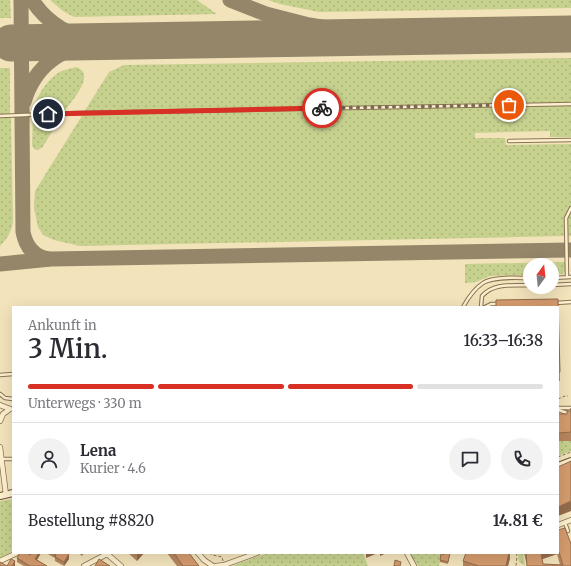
<!DOCTYPE html>
<html lang="de">
<head>
<meta charset="utf-8">
<style>
	body { margin:0; font-family:Merriweather,serif; background:#f2f2f3; color:#2b2b33; height:100vh; display:flex; flex-direction:column; font-size:15px; white-space:nowrap }
	* { box-sizing:border-box; margin:0 }
	p { font-size:13px; color:#7c7c81 }
	.icon { flex:none; width:22px; height:22px; fill:none; stroke:currentColor; stroke-width:2; stroke-linecap:round; stroke-linejoin:round }
	.map { position:relative; flex:1; overflow:hidden }
	.drawer { position:absolute; left:12px; top:306px; width:547px; height:248px; display:flex; flex-direction:column; background:#fff; border-radius:0px; box-shadow:0 4px 16px #0002 }
	.drawer>* { flex:none }
	.needle { width:26px; rotate:15deg }
	.fabs { position:absolute; left:523px; top:258px; display:grid; gap:8px }
	.fabs a { display:grid; place-items:center; width:36px; height:36px; border-radius:50%; background:#fff; box-shadow:0 4px 16px #0002; font-size:20px }
	.pin { position:absolute; display:grid; place-items:center; width:34px; height:34px; color:#fff; margin:-17px; border:2px solid #fff; border-radius:50%; box-shadow:0 1px 4px #0007 }
	.courier { position:absolute; display:grid; place-items:center; width:40px; height:40px; margin:-20px; border:3px solid #d93025; border-radius:50%; background:#fff; color:#222; box-shadow:0 1px 5px #0007 }
	.headline em { font-style:normal; font-weight:600 }
	.headline div { display:flex; flex-direction:column-reverse }
	.headline { display:flex; align-items:center; justify-content:space-between; height:68px; padding:0 16px }
	h1 { font-size:26px; font-weight:600; line-height:30px }
	.bar { display:grid; grid-template-columns:repeat(4,1fr); gap:6px 4px; align-content:center; height:48px; padding:0 16px }
	.bar i { height:5px; border-radius:3px; background:#e1e1e2 }
	.bar .selected { background:#d93025 }
	.bar p { grid-column:span 4 }
	.line { display:flex; align-items:center; gap:10px; padding:0 16px; border-top:1px solid #e1e1e2 }
	.line div { flex:1 }
	.round { display:grid; place-items:center; flex:none; width:42px; height:42px; border-radius:21px; background:#f2f2f3 }
	.map>svg:first-child { display:block }
</style>
</head>
<body>
<div class="map">
<svg width="571" height="566" viewBox="0 0 571 566">
	<defs>
		<pattern id="grass-dots" width="8" height="8" patternUnits="userSpaceOnUse"><rect width="8" height="8" fill="#c7d18e"/><path d="M2 2h.1M6 6h.1" fill="none" stroke="#acb47a" stroke-width="1.8" stroke-linecap="round"/></pattern>
	</defs>
	<rect width="100%" height="100%" fill="#f2e3bb"/>
	<!-- grass -->
	<path fill="url(#grass-dots)" d="M 0,0 L 10,0 L 11,18 L 0,18 Z
		M 50,0 L 197,0 L 217,14 L 74,17 L 63,11 Z
		M 268,0 L 571,0 L 571,8 L 319,12 L 280,4 Z
		M 571,58 L 571,103 L 84,112 L 109,72 L 124,65 Z
		M 76,67 C 79,68 82,70 83,72 C 89,83 70,103 64,112 L 33,113 C 35,98 45,82 58,73 C 62,70 70,69 76,67 Z
		M 0,68 L 10,68 L 10,114 L 0,114 Z
		M 571,105 L 571,137 L 550,137 L 550,131 L 475,133 L 475,138 L 505,138 L 506,145 L 571,144 L 571,206 C 563,215 564,224 565,236 L 80,246 L 54,240 L 43,235 L 38,227 L 34,208 L 35,191 L 83,114 Z
		M 63,114 L 42,148 L 37,150 L 34,149 L 32,145 L 33,116 Z
		M 0,117 L 11,117 L 13,220 C 12,231 8,238 0,246 Z
		M 571,210 L 571,236 L 567,236 L 567,218 Z
		M 565,262 L 565,271 L 563,274 L 552,274 L 552,265 L 530,265 L 530,275 L 490,276 L 476,282 L 465,283 L 465,264 Z
		M 558,441 L 571,441 L 571,451 L 558,456 Z
		M 13,499 L 13,551 L 0,558 L 0,501 Z
		M 267,553 L 363,553 L 368,566 L 232,566 Z
		M 410,553 L 442,553 L 439,566 L 418,566 Z
		M 518,553 L 523,553 L 525,566 L 519,562 Z"/>
	<g fill="none" stroke-linecap="round" stroke-linejoin="round">
		<!-- taxiway -->
		<path stroke="#95866a" stroke-width="15" d="M 21,0 L 23,232 C 26,247 34,257 49,259
			M 32,0 C 47,23 68,36 95,40
			M 230,0 L 266,14 L 309,25 L 384,37
			M 24,102 C 35,64 64,46 102,42
			M 0,264 L 51,259 L 571,250"/>
		<!-- runway -->
		<path stroke="#95866a" stroke-width="37" d="M 11,43 L 571,34"/>
		<defs>
			<path id="service" d="M 0,116 L 74,113 L 571,104
				M 509,141 L 571,140
				M 567,277 L 566,218 L 571,208
				M 552,278 L 571,277
				M 552,285 L 571,284
				M 556,303 L 571,302
				M 463,307 C 468,298 474,289 483,283 C 493,276 518,278 530,278
				M 481,307 L 482,296 C 494,282 514,286 530,285
				M 485,307 L 491,304 L 497,304
				M 0,375 L 13,374
				M 0,394 L 5,398 L 13,399
				M 558,408 L 571,408
				M 558,410 L 571,414
				M 1,459 L 13,459
				M 565,523 L 568,531"/>
			<path id="minor" d="M 0,405 L 10,409
				M 0,421 L 3,414 L 10,409
				M 0,447 L 6,495
				M 558,525 L 571,520
				M 106,553 L 121,566
				M 198,553 L 204,560 L 213,566
				M 407,553 L 414,566
				M 0,561 L 17,553
				M 84,566 L 107,554
				M 216,566 L 224,565 L 257,553"/>
			<path id="secondary" d="M 558,466 L 571,461
				M 0,496 L 13,493"/>
		</defs>
		<!-- service casing -->
		<use href="#service" stroke="#8b7353" stroke-width="4.5"/>
		<!-- minor casing -->
		<use href="#minor" stroke="#8b7353" stroke-width="6"/>
		<!-- secondary casing -->
		<use href="#secondary" stroke="#6c5337" stroke-width="8"/>
		<!-- path -->
		<path stroke="#8b7353" stroke-width="1" stroke-dasharray="3 2" stroke-linecap="butt" d="M 558,399 L 565,396 L 568,396
			M 558,457 L 571,452
			M 209,553 L 213,555 L 222,557 L 223,561
			M 516,553 L 517,556 L 516,566"/>
		<!-- service -->
		<use href="#service" stroke="#fcf0cf" stroke-width="2.5"/>
		<!-- minor -->
		<use href="#minor" stroke="#fcf0cf" stroke-width="4.5"/>
		<!-- secondary -->
		<use href="#secondary" stroke="#fcf0cf" stroke-width="6"/>
	</g>
	<!-- wall -->
	<path fill="#b6855e" fill-rule="evenodd" d="M 558,299 L 560,381 L 558,381 Z
		M 571,408 L 571,441 L 558,441 L 558,414 L 567,414 L 571,411 Z
		M 558,530 L 571,566 L 527,566 L 524,553 L 558,553 ZM 557,554 L 560,565 L 543,564 L 542,559 Z
		M 32,553 L 41,553 L 37,560 L 47,566 L 24,566 L 17,562 L 17,558 L 30,555 Z
		M 46,553 L 66,553 L 69,559 L 64,566 L 55,561 L 55,558 Z
		M 79,553 L 84,553 L 82,556 Z
		M 128,553 L 144,553 L 137,561 Z
		M 167,553 L 189,553 L 199,566 L 177,566 Z
		M 510,553 L 510,558 L 508,566 L 463,566 L 463,561 Z
		M 445,554 L 450,554 L 448,564 L 440,562 L 440,560 Z"/>
	<!-- shaded-wall -->
	<path fill="#946c4c" d="M 571,501 L 571,511 L 558,516 L 558,507 Z
		M 39,553 L 41,553 L 35,563 L 35,559 Z
		M 139,553 L 144,553 L 137,561 L 137,554 Z
		M 366,553 L 378,553 L 366,558 Z
		M 380,553 L 387,553 L 380,556 Z
		M 509,553 L 510,558 L 508,566 L 506,566 Z
		M 540,553 L 557,553 L 557,554 L 540,560 Z
		M 69,554 L 69,559 L 64,566 L 64,562 Z
		M 15,561 L 15,566 L 12,566 Z"/>
	<!-- building -->
	<path fill="#d49b6d" stroke="#946c4c" d="M 558,299 L 560,372 L 558,372 L 558,307 L 496,307 L 496,300 Z
		M 571,408 L 571,432 L 559,433 L 558,432 L 558,414 L 567,414 L 567,411 L 571,411 Z
		M 571,461 L 571,501 L 558,507 L 558,467 Z
		M 565,528 L 571,544 L 571,566 L 527,566 L 526,553 L 541,553 L 543,564 L 563,565 L 558,549 L 558,530 Z
		M 20,553 L 27,553 L 30,555 L 32,553 L 39,553 L 35,559 L 47,566 L 30,566 L 17,558 Z
		M 53,553 L 66,553 L 69,554 L 64,562 L 55,557 L 56,555 Z
		M 174,553 L 189,553 L 199,566 L 183,566 Z
		M 445,553 L 450,553 L 448,562 L 440,560 L 441,554 L 445,554 Z
		M 466,553 L 509,553 L 506,566 L 479,566 L 463,561 Z
		M 11,559 L 15,561 L 12,566 L 0,566 L 0,562 L 7,566 Z
		M 99,559 L 110,566 L 95,566 Z
		M 395,560 L 401,562 L 400,566 L 394,566 Z"/>
	<g fill="none" stroke-linecap="round" stroke-linejoin="round">
		<!-- done -->
		<path stroke="#796b52" stroke-width="4" stroke-dasharray="0 7.2" d="M 322,108 L 509,105"/>
		<!-- route -->
		<path stroke="#d93025" stroke-width="5" d="M 48,114 L 322,108"/>
	</g>
</svg>
<div class="fabs">
<a><svg class="needle" viewBox="-14 -14 28 28"><path d="M0-13l5 13h-10z" fill="#e53935"/><path d="M0 13l5-13h-10z" fill="#7c7c81"/></svg></a>
</div>
<div class="pin" style="left:509px;top:105px;background:#ea580c"><svg class="icon" aria-label="bag" viewBox="0 0 24 24"><path d="M5 8h14l-1 12H6zM9 8a3 3 0 0 1 6 0"/></svg></div>
<div class="pin" style="left:48px;top:114px;background:#1f2937"><svg class="icon" aria-label="home" viewBox="0 0 24 24"><path d="M3 11l9-7 9 7M6 9v11h12V9"/></svg></div>
<div class="courier" style="left:322px;top:108px"><svg class="icon" aria-label="bike" viewBox="0 0 24 24"><circle cx="6" cy="16" r="4"/><circle cx="18" cy="16" r="4"/><path d="M6 16l4-8h5l3 8M10 8l3 8H6M13 5h3"/></svg></div>
<section class="drawer">
<div class="headline"><div><h1>3 Min.</h1><p>Ankunft in</p></div><em>16:33–16:38</em></div>
<div class="bar"><i class="selected"></i><i class="selected"></i><i class="selected"></i><i></i><p>Unterwegs · 330 m</p></div>
<div class="line" style="height:72px"><a class="round"><svg class="icon" aria-label="person" viewBox="0 0 24 24"><circle cx="12" cy="8" r="4"/><path d="M4 21q1-7 8-7t8 7"/></svg></a><div><b>Lena</b><p>Kurier · 4.6</p></div><a class="round"><svg class="icon" aria-label="chat" viewBox="0 0 24 24"><path d="M4 5h16v11H9l-5 4z"/></svg></a><a class="round"><svg class="icon" aria-label="phone" viewBox="0 0 24 24"><path d="M5 4h4l2 5-3 2q2 4 5 5l2-3 5 2v4C11 20 4 13 5 4z"/></svg></a></div>
<div class="line" style="height:52px"><div>Bestellung #8820</div><b>14.81 €</b></div>
</section>
</div>
</body>
</html>
